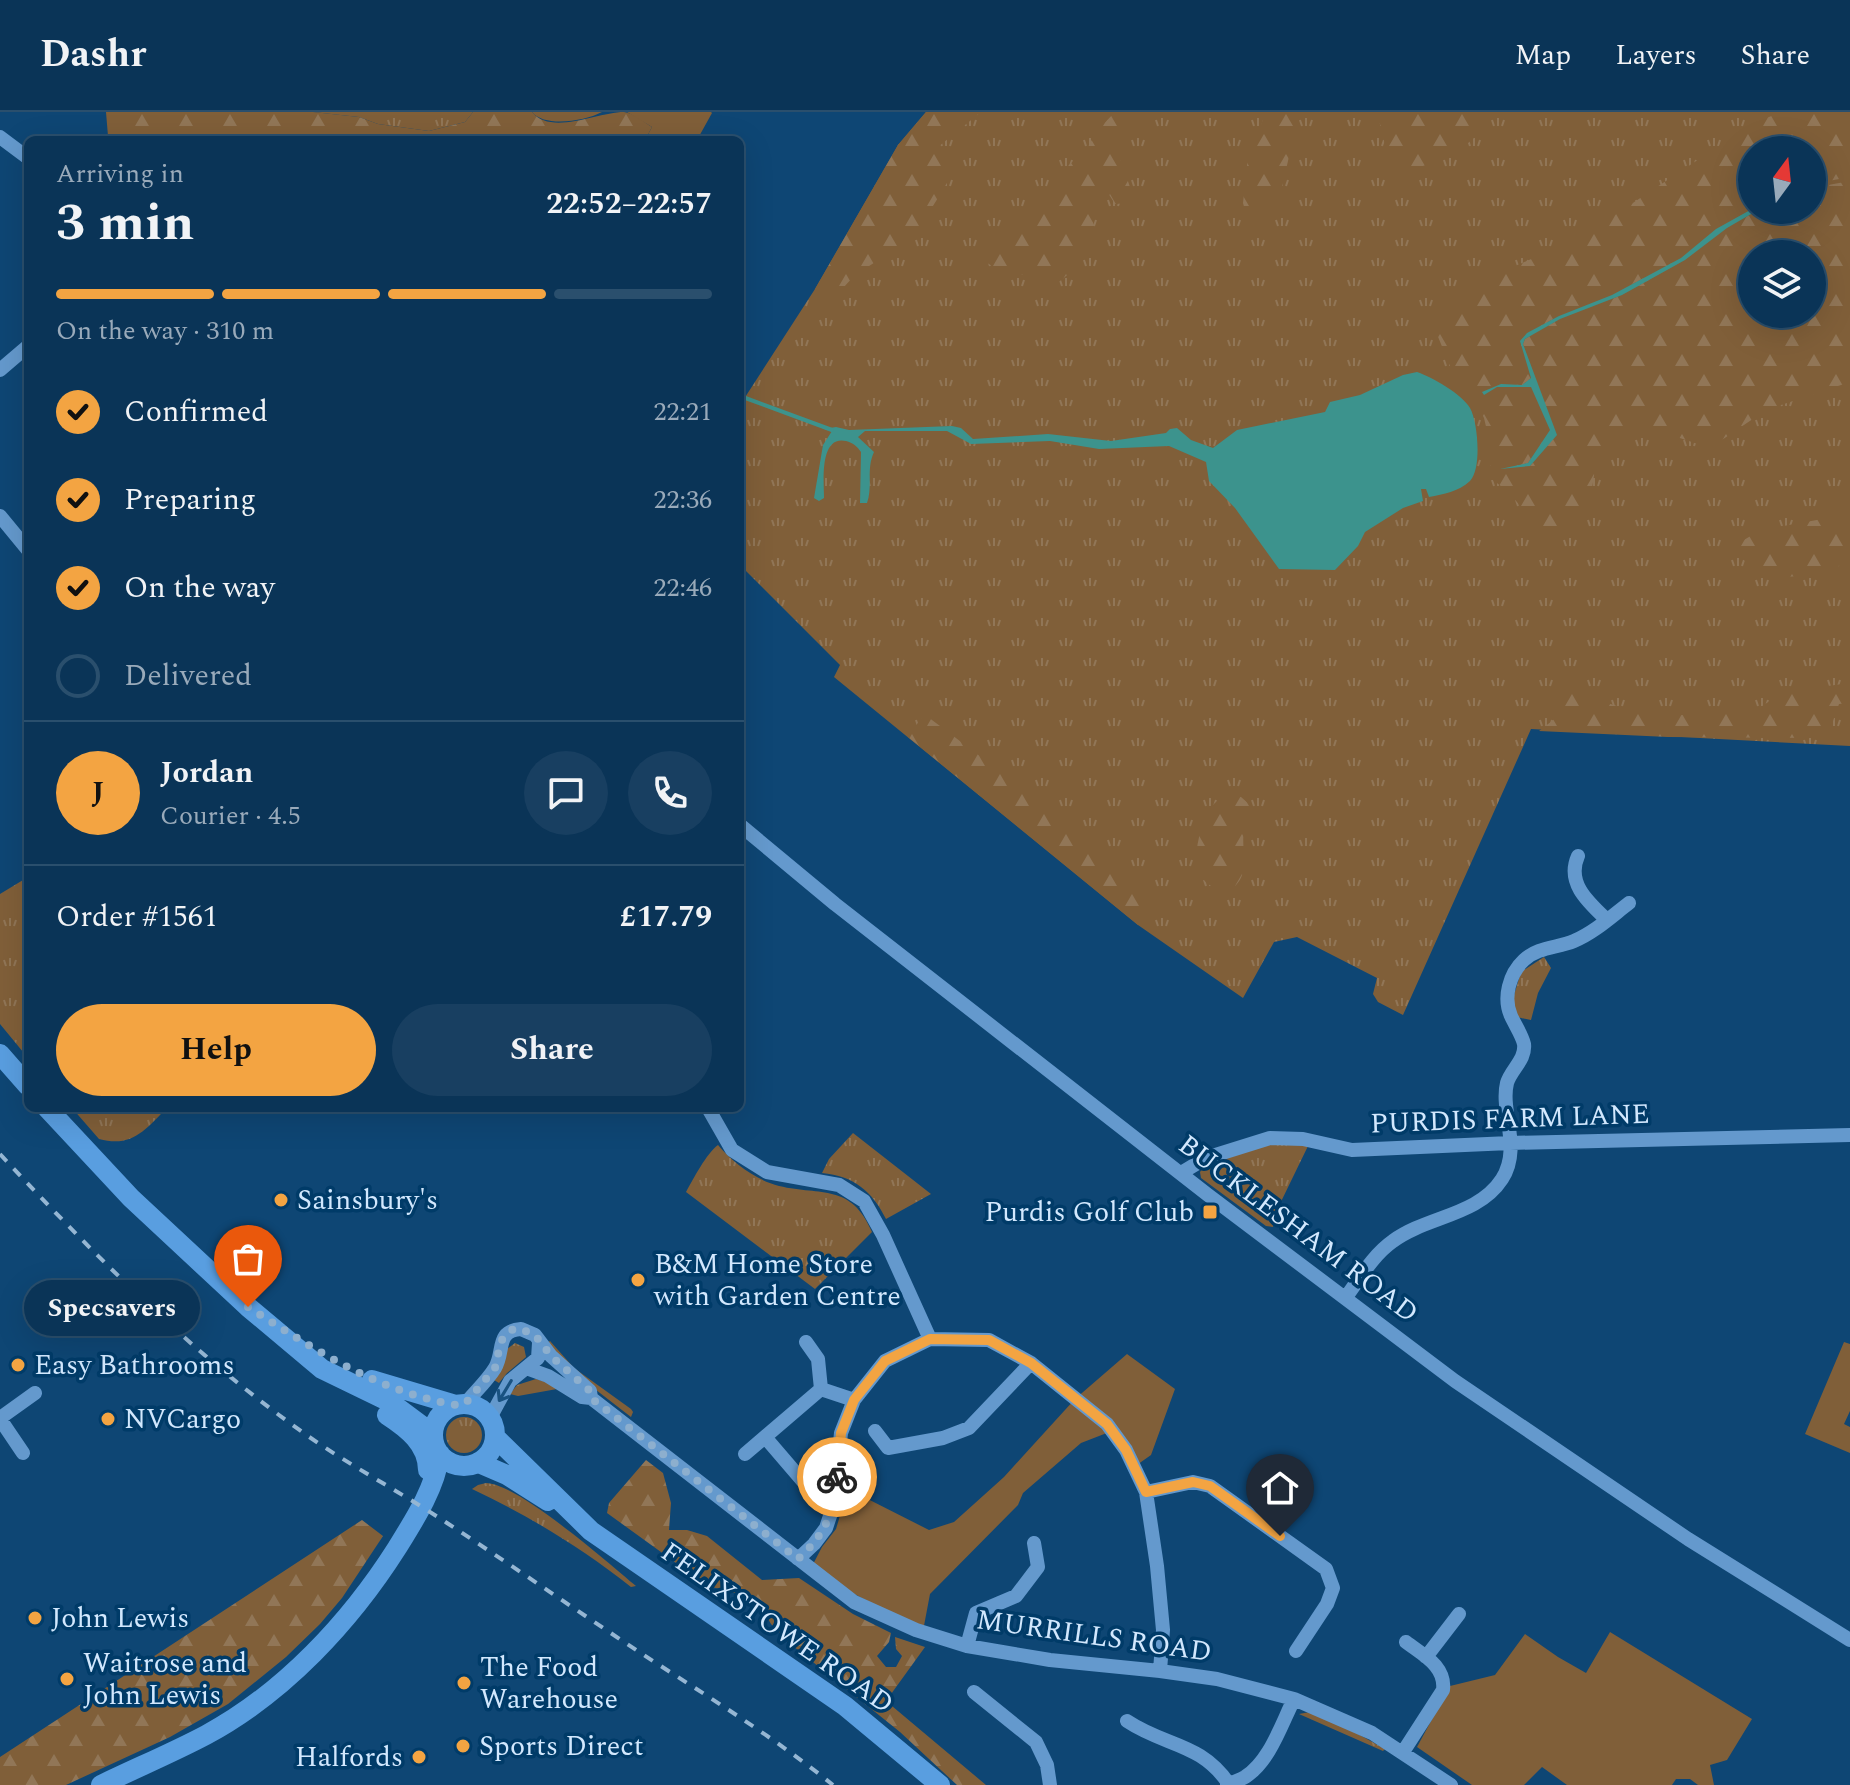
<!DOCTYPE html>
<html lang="en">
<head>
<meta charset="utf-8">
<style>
	body { margin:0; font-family:Spectral,serif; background:#183f61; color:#f1f3f6; height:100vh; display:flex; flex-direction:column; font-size:30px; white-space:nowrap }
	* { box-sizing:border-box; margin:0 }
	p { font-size:26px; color:#99aaba }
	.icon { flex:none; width:44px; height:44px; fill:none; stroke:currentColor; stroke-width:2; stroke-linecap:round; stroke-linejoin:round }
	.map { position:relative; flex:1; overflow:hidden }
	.drawer { position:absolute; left:24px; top:24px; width:720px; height:976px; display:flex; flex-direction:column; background:#0a3457; border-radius:12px; box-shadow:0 8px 32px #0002,0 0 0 2px #2a4f6d }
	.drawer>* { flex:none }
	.needle { width:52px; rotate:15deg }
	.buttons { position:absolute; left:1738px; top:24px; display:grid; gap:16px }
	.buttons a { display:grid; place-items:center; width:88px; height:88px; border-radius:50%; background:#0a3457; box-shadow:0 8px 32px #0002,0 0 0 2px #2a4f6d; font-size:40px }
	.pin { position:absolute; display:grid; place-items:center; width:68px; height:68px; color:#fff; margin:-82px -34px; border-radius:50% 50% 50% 0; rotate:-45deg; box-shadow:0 0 8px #0007 }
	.pin .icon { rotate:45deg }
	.courier { position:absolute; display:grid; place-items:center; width:80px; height:80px; margin:-40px; border:6px solid #f3a442; border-radius:50%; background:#fff; color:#222; box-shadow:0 2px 10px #0007 }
	.bubble { position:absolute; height:56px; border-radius:28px; background:#0a3457; box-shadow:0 8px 32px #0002,0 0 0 2px #2a4f6d; font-size:26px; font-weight:700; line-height:56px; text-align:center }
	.overview em { font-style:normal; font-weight:700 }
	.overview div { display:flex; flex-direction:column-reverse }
	.overview { display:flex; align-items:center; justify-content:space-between; height:136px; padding:0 32px }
	h1 { font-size:52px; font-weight:700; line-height:60px }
	.bar { display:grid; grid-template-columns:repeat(4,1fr); gap:12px 8px; align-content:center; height:96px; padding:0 32px }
	.bar i { height:10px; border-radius:6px; background:#2a4f6d }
	.bar .on { background:#f3a442 }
	.bar p { grid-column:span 4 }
	.line { display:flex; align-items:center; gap:20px; padding:0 32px; border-top:2px solid #2a4f6d }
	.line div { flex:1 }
	.round { display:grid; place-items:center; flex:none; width:84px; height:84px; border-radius:42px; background:#183f61 }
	ol { padding:0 32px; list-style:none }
	li { display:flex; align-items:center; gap:24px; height:88px }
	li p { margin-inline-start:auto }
	li .icon { padding:8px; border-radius:50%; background:#f3a442; color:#111; stroke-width:4 }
	li:last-child { color:#99aaba }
	li i { width:44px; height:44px; border:4px solid #2a4f6d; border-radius:50% }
	.cta { display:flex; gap:16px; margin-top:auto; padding:16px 32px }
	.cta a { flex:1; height:92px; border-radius:48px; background:#f3a442; color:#111; font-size:32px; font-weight:700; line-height:92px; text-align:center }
	.cta a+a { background:#183f61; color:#f1f3f6 }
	header { display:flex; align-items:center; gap:48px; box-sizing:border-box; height:112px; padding:0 40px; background:#0a3457; border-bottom:2px solid #2a4f6d }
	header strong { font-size:38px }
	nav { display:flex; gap:44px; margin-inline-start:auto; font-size:28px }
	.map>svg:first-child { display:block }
</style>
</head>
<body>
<header>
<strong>Dashr</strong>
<nav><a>Map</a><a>Layers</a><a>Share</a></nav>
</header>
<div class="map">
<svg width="1850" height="1673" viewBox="0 0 1850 1673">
	<defs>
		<pattern id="grass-tufts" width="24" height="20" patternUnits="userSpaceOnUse" patternTransform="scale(2)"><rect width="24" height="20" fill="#805f39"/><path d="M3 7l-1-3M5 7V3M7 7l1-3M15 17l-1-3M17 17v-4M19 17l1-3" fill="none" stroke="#917657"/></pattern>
		<pattern id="forest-firs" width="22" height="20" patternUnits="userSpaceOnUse" patternTransform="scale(2)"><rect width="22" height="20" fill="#805f39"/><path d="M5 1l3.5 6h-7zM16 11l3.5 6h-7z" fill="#917657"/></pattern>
	</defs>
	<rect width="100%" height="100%" fill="#0e4674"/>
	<!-- grass -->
	<path fill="url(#grass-tufts)" fill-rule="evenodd" d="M 313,0 L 473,0 L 465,10 L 429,19 L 378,12 L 359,5 Z
		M 532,0 L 602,0 C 585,9 545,16 532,0 Z
		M 926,0 L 1850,0 L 1850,634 L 1531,617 L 1403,903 L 1378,890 L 1373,882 L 1377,866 L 1297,825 L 1274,830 L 1243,886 L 1138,813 L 834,565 L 840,553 L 740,453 L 740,293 L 815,177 L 898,33 ZM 1752,38 L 1812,38 L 1812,98 L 1752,98 ZM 1752,142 L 1812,142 L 1812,202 L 1752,202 Z
		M 28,765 L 28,946 L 0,912 L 0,782 Z
		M 1544,845 L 1551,856 L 1538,881 L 1531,908 L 1517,905 L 1511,893 L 1521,860 Z
		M 72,996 L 167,996 C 145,1018 132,1036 99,1027 Z
		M 853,1021 L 931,1082 L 886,1107 C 872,1079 854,1064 822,1061 L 829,1047 Z
		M 1276,1031 L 1308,1034 L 1275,1102 L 1273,1115 L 1266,1114 L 1201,1066 L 1200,1060 L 1209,1049 Z
		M 718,1033 C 733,1051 756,1068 779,1074 C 822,1084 851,1071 872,1120 L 815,1177 L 686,1080 C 694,1066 706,1042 718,1033 Z
		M 550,1229 L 574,1256 L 631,1297 L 633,1300 L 631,1305 L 569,1257 L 547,1231 Z
		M 515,1231 L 524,1235 L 526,1245 L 507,1261 L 499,1271 L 494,1268 L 507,1237 Z
		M 536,1267 L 552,1272 L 557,1277 L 518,1284 L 510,1282 L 517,1273 Z
		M446 1323a18 18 0 1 1 36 0a18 18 0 1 1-36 0Z
		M 486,1371 C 519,1372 608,1451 636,1474 L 631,1475 C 583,1437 528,1403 472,1377 L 478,1373 Z
		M 1310,1600 L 1349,1617 L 1385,1637 L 1383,1639 L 1299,1602 Z"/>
	<!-- forest -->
	<path fill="url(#forest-firs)" fill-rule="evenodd" d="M 106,0 L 313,0 L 359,5 L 378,12 L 429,19 L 465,10 L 473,0 L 532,0 C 551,24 598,0 624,0 C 633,1 644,10 652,15 L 645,28 L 114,28 L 108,24 Z
		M 926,0 L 981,0 L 938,35 L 952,51 L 953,61 C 938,85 924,113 902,133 C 887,145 869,152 855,164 C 837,179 840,191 815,177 L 898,33 Z
		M 1115,0 L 1136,0 C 1133,15 1124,23 1117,37 L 1133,84 L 1130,91 L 1115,92 L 1108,81 L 1098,84 C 1096,89 1091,97 1091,102 C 1091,106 1094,110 1094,114 C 1094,135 1074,160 1057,171 C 1031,162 1005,163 982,148 L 987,135 L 997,129 L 1013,110 L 1044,97 L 1060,78 L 1068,54 L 1087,37 L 1096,20 Z
		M 1266,0 L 1299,0 L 1281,80 L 1276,89 L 1261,97 L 1250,116 L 1243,91 L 1248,45 Z
		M 1377,0 L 1488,0 C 1485,8 1483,16 1477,23 C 1457,44 1420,57 1392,62 Z
		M 1781,0 L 1850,0 L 1850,65 L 1812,72 L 1812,38 L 1752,38 L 1752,97 L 1716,117 L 1681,146 L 1612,183 L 1559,204 L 1527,221 L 1520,230 L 1531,266 L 1522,273 L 1501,272 L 1497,275 L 1531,274 L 1550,318 L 1528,351 L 1509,355 L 1530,354 L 1557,322 L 1523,232 L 1525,227 L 1560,207 L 1622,183 L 1685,148 L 1727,116 L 1758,98 L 1812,98 L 1812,76 L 1850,69 L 1850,270 L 1766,298 L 1710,336 C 1676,326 1617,296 1598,346 C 1593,361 1593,379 1588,395 C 1569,402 1563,408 1556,427 L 1558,431 L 1544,434 C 1530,406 1516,382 1488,365 L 1493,344 L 1484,306 L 1473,283 L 1452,259 L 1432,210 L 1460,184 L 1513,155 L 1583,124 L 1752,12 ZM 1752,142 L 1812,142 L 1812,202 L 1752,202 Z
		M 1850,402 L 1850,451 C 1824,457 1786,473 1761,460 C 1750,454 1739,444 1730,436 L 1761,418 Z
		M 1564,570 L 1595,587 L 1648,604 L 1752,601 L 1783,580 L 1850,571 L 1850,591 L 1839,592 L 1827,626 L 1668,625 L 1539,619 L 1561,602 L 1562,586 L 1555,578 Z
		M 924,602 L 1029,681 L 1157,789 L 1138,813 L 908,625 Z
		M 1228,683 L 1241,685 L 1249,692 C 1250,702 1245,707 1244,717 C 1240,740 1254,766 1226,780 C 1192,772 1193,745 1201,718 C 1206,703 1211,689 1228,683 Z
		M 646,1348 L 663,1361 L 671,1391 L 669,1418 L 687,1418 L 707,1424 L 762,1468 L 799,1466 L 853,1502 L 891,1521 L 889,1530 L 877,1544 L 886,1555 L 896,1555 L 902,1544 L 896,1537 L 895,1525 L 925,1535 L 886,1589 L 986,1673 L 957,1673 L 900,1620 L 788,1530 L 771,1512 L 762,1496 L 739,1482 L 708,1474 L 607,1401 L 609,1391 Z
		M 362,1408 L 383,1424 L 342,1486 L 320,1512 L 286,1545 L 228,1592 L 170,1625 L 66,1673 L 0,1673 L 0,1645 Z"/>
	<!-- green -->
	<path fill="#805f39" d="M 627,0 L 711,0 L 712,1 L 697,28 L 645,28 L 652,15 Z
		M 1844,1230 L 1850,1232 L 1850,1299 L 1844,1312 L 1850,1315 L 1850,1341 L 1805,1322 Z
		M 1127,1242 L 1175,1277 L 1151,1343 L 1134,1355 L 1112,1319 L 1081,1331 L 1023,1381 L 1018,1393 L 930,1482 L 923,1519 L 810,1458 L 822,1435 L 836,1417 L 848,1377 L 929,1418 L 954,1410 L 1004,1365 L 1075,1287 Z
		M 1610,1520 L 1752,1607 L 1727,1648 L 1710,1653 L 1714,1673 L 1698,1673 L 1690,1667 L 1676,1667 L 1672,1673 L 1567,1673 L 1542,1655 L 1524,1673 L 1472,1673 L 1417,1635 L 1450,1574 L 1495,1563 L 1525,1522 L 1558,1545 L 1586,1561 Z"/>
	<!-- water -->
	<path fill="#3c938d" d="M 1752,97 L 1758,98 L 1727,116 L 1685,148 L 1622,183 L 1560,207 L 1525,227 L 1523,232 L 1557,323 L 1530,354 L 1500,357 L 1528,351 L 1550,318 L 1531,275 L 1497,275 L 1484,283 L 1482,280 L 1501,272 L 1522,273 L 1531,266 L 1520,229 L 1527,221 L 1559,204 L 1612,183 L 1681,146 L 1716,117 Z
		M 1417,260 C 1432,265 1462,282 1470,296 C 1478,310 1482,357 1470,369 C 1458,380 1444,382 1429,385 L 1426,377 L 1421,377 L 1423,389 L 1403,396 L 1365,420 L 1358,434 L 1335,458 L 1279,457 L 1235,396 L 1209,369 L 1206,350 L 1169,334 L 1099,337 L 1050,329 L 971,332 L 947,319 L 865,319 L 858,325 L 874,340 C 866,357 873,374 867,391 L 860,391 L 861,340 C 857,334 853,331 846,329 C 819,323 824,370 824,386 L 819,389 L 814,386 L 823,333 L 832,319 L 824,317 L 836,315 L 849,318 L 952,314 L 961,316 L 973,327 L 1048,322 L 1111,329 L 1166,321 L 1170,317 L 1177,316 L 1191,328 L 1213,336 L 1237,318 L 1325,300 L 1330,290 L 1360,283 L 1403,263 Z"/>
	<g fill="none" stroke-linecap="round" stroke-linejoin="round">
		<!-- stream -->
		<path stroke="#3c938d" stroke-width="4" d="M 740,284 L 832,318"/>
		<!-- minor -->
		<path stroke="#6499cd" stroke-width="14" d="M 0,25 L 28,46
			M 0,258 L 28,234
			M 0,404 L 28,438
			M 740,713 L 835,792 L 1208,1083 L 1455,1269 L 1688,1427 L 1850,1528
			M 1578,744 C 1566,771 1588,790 1607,808
			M 708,996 L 732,1038 L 767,1060 L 839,1073 L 864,1089 L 883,1123 L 930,1227
			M 1181,1061 L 1206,1046 L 1270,1026 L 1303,1027 L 1352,1038 L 1510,1031 L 1850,1023
			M 1346,1185 C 1360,1166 1373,1143 1393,1129 C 1427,1104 1478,1104 1502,1067 C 1522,1036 1500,999 1507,971 C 1511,957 1526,948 1524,932 C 1522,923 1515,913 1511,904 C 1503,886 1509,862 1524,848 C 1538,835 1557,836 1574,829 C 1595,820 1612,804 1629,791
			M 806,1230 L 818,1247 L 821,1277
			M 526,1256 L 548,1264 L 582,1285 L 591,1286 L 854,1490 L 916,1518 L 967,1534 L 1050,1548 L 1160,1559 L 1217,1567 L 1294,1587 L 1372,1621 L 1451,1673
			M 465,1292 C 474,1281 487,1269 495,1256 C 505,1239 495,1219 521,1217 L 535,1223 L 551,1244 L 590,1279 L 591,1286
			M 0,1306 L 35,1281
			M 490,1306 L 510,1269 L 538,1246 L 539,1231
			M 0,1307 L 23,1341
			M 875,1319 L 888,1336 L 943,1326 L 969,1316 L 1031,1251
			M 765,1325 L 807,1374
			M 745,1342 L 821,1277 L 854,1288
			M 1146,1380 L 1193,1370 L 1210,1374 L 1326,1457 L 1333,1476 L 1327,1492 L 1296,1539
			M 798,1447 L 814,1432 L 826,1416 L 833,1395 L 841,1321 L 854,1288 L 885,1249 L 930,1227 L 989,1228 L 1031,1251 L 1107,1312 L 1126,1338 L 1146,1380 L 1157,1454 L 1163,1518 L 1160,1559
			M 967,1534 L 976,1501 L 1016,1484 L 1038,1455 L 1034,1431
			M 1426,1545 L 1459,1502
			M 974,1580 L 1036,1630 L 1047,1653 L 1050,1673
			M 1127,1609 C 1166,1635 1200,1630 1229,1672
			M 1403,1640 L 1443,1578 C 1446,1554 1423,1543 1406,1530
			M 1227,1673 C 1233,1670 1240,1668 1245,1665 C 1270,1649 1281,1613 1294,1587"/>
		<!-- major -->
		<path stroke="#599ee0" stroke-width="20" d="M 0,942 L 28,974
			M 47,996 L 131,1086 L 248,1195 L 322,1257 L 390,1290 L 433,1322
			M 372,1268 L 456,1293
			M433 1323a31 31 0 1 1 62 0a31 31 0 1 1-62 0Z
			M 387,1303 C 407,1316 428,1332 428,1358
			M 495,1325 L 591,1419 L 845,1594 L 940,1673
			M 479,1351 L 507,1363 L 548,1389
			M 101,1673 C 136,1656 172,1641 206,1623 C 284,1581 350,1510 397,1436 C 415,1407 435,1376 440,1342"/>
		<!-- rail -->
		<path stroke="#95b6d3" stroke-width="4" stroke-dasharray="10 10" stroke-linecap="butt" d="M 0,1042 C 97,1146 200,1250 318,1331 C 360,1359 405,1383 447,1411 C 516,1456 584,1504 653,1549 C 715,1589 776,1627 833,1673"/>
	</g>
	<!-- one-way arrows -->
	<defs><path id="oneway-shaft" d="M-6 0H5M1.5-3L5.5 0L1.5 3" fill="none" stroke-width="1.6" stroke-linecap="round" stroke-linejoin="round" transform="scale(2)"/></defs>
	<use stroke="#195281" href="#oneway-shaft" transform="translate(505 1279) rotate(121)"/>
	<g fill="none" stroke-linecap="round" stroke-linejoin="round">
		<!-- done -->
		<path stroke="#8dafce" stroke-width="8" stroke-dasharray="0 14.4" d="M 248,1195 C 314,1237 378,1280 456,1293 L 465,1292 L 495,1256 L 501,1229 L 513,1217 L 521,1217 L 535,1223 L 551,1244 L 590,1279 L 591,1286 L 798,1447 C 826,1421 833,1403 837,1365"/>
		<!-- route -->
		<path stroke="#f3a442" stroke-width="10" d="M 837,1365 L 841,1321 L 854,1288 L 885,1249 L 930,1227 L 989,1228 L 1031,1251 L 1107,1312 L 1126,1338 L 1146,1380 L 1193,1370 L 1210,1374 L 1280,1424"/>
	</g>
	<!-- markers -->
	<g fill="#f3a442" stroke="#003b68" stroke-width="3">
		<circle cx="281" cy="1088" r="8"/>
		<rect x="1202" y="1092" width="16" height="16" rx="4"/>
		<circle cx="638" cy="1168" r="8"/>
		<circle cx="18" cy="1253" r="8"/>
		<circle cx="108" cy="1307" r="8"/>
		<circle cx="35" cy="1506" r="8"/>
		<circle cx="67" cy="1567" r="8"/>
		<circle cx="464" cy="1571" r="8"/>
		<circle cx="463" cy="1634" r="8"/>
		<circle cx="419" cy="1645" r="8"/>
	</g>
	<g text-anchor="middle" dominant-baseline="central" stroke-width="7" stroke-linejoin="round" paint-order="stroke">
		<!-- street labels -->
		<g font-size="28" fill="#d2e8fe" stroke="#003b68">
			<text transform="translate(1510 1007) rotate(-2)">PURDIS FARM LANE</text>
			<text transform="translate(1298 1117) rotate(37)">BUCKLESHAM ROAD</text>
			<text transform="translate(777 1516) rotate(35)">FELIXSTOWE ROAD</text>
			<text transform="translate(1094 1524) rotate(8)">MURRILLS ROAD</text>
		</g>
		<!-- poi labels -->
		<g font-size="28" fill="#d2e8fe" stroke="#003b68" text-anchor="start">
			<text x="297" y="1088">Sainsbury's</text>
			<text x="1194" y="1100" text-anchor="end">Purdis Golf Club</text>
			<text x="654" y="1152">B&amp;M Home Store<tspan x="654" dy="32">with Garden Centre</tspan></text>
			<text x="34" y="1253">Easy Bathrooms</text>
			<text x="124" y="1307">NVCargo</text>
			<text x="51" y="1506">John Lewis</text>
			<text x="83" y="1551">Waitrose and<tspan x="83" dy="32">John Lewis</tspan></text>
			<text x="480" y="1555">The Food<tspan x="480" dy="32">Warehouse</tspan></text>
			<text x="479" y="1634">Sports Direct</text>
			<text x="403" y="1645" text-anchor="end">Halfords</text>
		</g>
	</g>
</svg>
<div class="buttons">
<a><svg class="needle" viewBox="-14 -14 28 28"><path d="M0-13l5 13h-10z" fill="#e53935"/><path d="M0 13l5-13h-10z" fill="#99aaba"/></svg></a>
<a><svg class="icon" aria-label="layers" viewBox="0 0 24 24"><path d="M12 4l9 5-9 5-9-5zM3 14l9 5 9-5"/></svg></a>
</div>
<div class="pin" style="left:248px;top:1195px;background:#ea580c"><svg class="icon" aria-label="bag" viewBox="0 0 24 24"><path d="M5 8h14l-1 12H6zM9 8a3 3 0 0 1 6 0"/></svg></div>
<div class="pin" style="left:1280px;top:1424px;background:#1f2937"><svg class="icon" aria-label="home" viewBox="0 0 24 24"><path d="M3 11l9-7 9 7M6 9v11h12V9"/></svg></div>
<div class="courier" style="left:837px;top:1365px"><svg class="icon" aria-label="bike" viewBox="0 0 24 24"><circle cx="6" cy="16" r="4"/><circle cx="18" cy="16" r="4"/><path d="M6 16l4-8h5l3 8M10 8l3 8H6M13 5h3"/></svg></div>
<div class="bubble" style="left:24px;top:1168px;width:176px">Specsavers</div>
<section class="drawer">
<div class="overview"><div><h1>3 min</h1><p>Arriving in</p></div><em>22:52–22:57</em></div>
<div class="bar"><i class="on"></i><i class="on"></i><i class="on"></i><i></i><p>On the way · 310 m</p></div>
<ol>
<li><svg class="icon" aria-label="check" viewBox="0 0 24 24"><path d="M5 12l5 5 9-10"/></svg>Confirmed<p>22:21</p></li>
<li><svg class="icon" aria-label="check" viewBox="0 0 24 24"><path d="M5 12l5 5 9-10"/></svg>Preparing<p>22:36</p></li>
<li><svg class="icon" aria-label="check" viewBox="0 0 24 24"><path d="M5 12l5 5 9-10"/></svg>On the way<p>22:46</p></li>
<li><i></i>Delivered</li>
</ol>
<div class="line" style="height:144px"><b class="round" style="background:#f3a442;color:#111">J</b><div><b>Jordan</b><p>Courier · 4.5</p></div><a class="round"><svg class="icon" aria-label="chat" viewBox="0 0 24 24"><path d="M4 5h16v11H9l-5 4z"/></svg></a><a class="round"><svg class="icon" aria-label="phone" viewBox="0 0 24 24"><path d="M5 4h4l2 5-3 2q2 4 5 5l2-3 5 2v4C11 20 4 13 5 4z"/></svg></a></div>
<div class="line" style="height:104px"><div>Order #1561</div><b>£17.79</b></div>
<div class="cta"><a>Help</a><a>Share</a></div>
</section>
</div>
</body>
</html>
